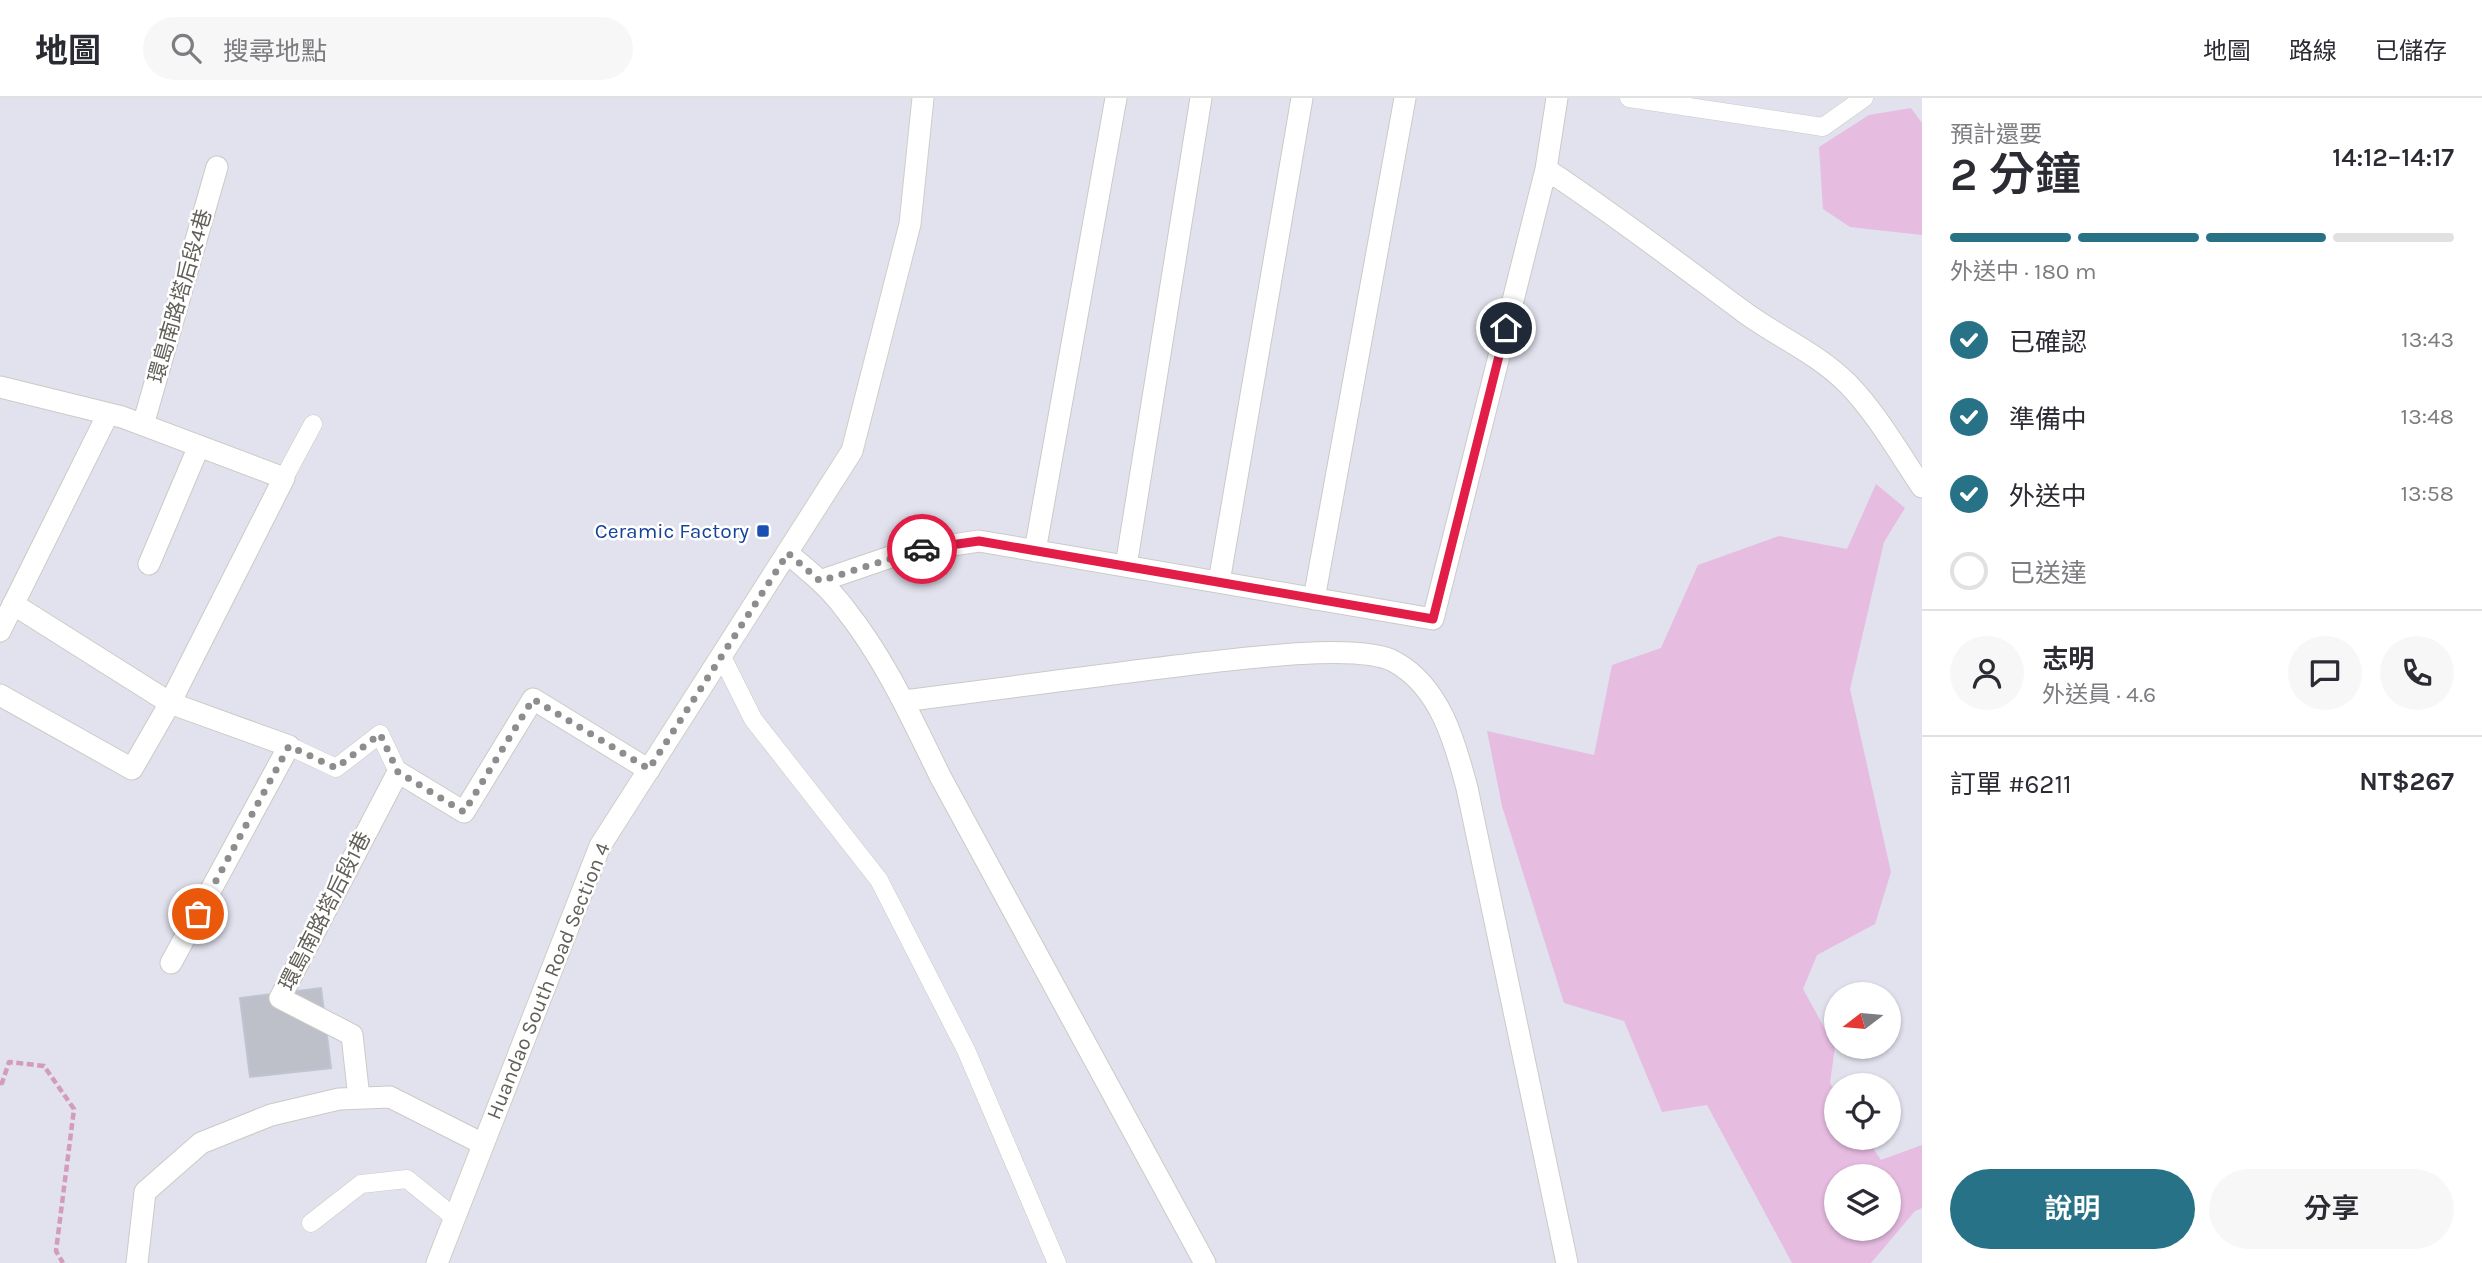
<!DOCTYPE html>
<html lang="zh-TW">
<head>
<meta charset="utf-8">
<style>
	body { margin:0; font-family:Karla,"Noto Sans TC",sans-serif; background:#f7f7f7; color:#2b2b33; height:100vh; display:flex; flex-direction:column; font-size:26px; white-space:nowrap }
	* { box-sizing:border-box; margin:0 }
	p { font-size:23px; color:#7c7c81 }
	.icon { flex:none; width:38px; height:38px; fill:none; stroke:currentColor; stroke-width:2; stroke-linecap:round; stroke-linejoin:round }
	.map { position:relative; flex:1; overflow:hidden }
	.side { display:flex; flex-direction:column; background:#fff; width:560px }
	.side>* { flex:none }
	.needle { width:46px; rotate:254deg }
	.buttons { position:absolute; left:1824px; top:884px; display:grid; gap:14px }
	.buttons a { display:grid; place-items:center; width:77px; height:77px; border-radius:50%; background:#fff; box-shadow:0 2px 5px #0004; font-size:35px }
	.pin { position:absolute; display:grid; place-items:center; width:60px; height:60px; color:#fff; margin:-30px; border:4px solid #fff; border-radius:50%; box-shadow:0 2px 7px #0007 }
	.courier { position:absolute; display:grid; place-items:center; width:70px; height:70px; margin:-35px; border:5px solid #e11d48; border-radius:50%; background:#fff; color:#222; box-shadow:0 2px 9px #0007 }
	.headline em { font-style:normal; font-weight:600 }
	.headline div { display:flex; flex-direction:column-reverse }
	.headline { display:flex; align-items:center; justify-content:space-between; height:119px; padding:0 28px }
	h1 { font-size:46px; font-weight:600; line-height:52px }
	.bar { display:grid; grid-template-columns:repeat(4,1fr); gap:10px 7px; align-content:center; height:84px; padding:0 28px }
	.bar i { height:9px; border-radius:5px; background:#e1e1e2 }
	.bar .current { background:#287288 }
	.bar p { grid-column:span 4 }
	.line { display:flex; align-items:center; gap:18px; padding:0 28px; border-top:2px solid #e1e1e2 }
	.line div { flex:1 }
	.round { display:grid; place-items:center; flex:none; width:74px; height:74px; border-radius:37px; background:#f7f7f7 }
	ol { padding:0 28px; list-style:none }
	li { display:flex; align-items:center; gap:21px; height:77px }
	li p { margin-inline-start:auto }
	li .icon { padding:7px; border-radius:50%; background:#287288; color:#fff; stroke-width:4 }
	li:last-child { color:#7c7c81 }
	li i { width:38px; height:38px; border:4px solid #e1e1e2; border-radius:50% }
	.action { display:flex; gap:14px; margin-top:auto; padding:14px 28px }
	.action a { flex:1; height:80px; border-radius:42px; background:#287288; color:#fff; font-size:28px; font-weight:600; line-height:80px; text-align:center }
	.action a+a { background:#f7f7f7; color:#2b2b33 }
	header { display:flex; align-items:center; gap:42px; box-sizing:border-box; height:98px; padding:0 35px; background:#fff; border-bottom:2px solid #e1e1e2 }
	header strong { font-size:33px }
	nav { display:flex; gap:38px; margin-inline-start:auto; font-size:24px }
	.search { width:490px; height:63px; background:#f7f7f7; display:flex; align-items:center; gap:18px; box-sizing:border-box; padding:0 24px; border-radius:38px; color:#7c7c81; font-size:26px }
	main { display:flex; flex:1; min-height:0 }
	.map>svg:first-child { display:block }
</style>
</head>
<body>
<header>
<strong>地圖</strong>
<div class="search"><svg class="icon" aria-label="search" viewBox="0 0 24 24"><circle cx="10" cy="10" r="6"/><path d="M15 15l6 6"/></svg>搜尋地點</div>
<nav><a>地圖</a><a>路線</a><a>已儲存</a></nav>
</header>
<main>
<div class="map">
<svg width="1922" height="1165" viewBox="0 0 1922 1165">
	<rect width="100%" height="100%" fill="#e1e2ed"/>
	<!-- green -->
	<path fill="#e6bce1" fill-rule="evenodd" d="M 1911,10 L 1922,25 L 1922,137 L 1850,129 L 1823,111 L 1819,49 L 1869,17 Z
		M 1876,386 L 1905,410 L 1884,444 L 1850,591 L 1891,774 L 1875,826 L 1817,857 L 1803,891 L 1835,949 L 1830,985 L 1836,994 L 1836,1040 L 1866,1040 L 1881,1062 L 1922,1047 L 1922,1110 L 1915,1113 L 1871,1165 L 1792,1165 L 1707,1007 L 1662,1014 L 1624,923 L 1564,905 L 1502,708 L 1487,633 L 1594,657 L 1612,567 L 1661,550 L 1698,467 L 1779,438 L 1847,451 ZM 1836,1078 L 1888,1078 L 1888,1130 L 1836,1130 Z"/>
	<!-- building -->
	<path fill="#bdc0c8" stroke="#bfc3d2" stroke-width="2" d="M 321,890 L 331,970 L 250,979 L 240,900 Z"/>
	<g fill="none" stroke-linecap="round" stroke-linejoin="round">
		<defs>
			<path id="lane" d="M 1629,0 L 1823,29 L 1864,0
				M 284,380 L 313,326
				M 721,557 L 753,621 L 879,782 L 966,952 L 1057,1165
				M 289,648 L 336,670 L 380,636 L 398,674
				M 311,1125 L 361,1086 L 407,1081 L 454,1119"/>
			<path id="street" d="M 1557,0 L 1546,71 C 1614,116 1678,165 1744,214 C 1778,239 1817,255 1848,286 C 1877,316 1899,355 1922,389
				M 0,289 L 122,319 L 284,380 L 170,605 L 289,648 L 171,865
				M 143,327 L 217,69
				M 1035,453 L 1116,0
				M 787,455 C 808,472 829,489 845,511 C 885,561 912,621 940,678 L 1205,1165
				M 149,466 L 199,348
				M 1126,468 L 1201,0
				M 820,483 L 905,454 L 979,443 L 1433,521 L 1546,71
				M 1219,484 L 1302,0
				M 1314,501 L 1405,0
				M 0,533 L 108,316
				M 0,597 L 132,671 L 170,605 L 13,506
				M 903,603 C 1006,590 1107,576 1210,564 C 1250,560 1362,545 1395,564 C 1440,589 1455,644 1467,690 L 1567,1165
				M 359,1000 L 352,937 L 280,900 L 398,674 L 464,714 L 533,601 L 649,672
				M 137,1165 L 145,1094 L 201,1045 L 271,1017 L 339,1001 L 390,999 L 483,1046"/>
			<path id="secondary" d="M 437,1165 L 600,748 L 852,353 L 910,126 L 923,0"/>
		</defs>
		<!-- lane casing -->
		<use href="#lane" stroke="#cccac5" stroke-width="19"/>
		<!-- street casing -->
		<use href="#street" stroke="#cccac5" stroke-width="23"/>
		<!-- secondary casing -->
		<use href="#secondary" stroke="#d0cec6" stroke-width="23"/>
		<!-- path -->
		<path stroke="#d39bbe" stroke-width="4.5" stroke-dasharray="7 3.5" stroke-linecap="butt" d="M 0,985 L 2,985 L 9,964 L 44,968 L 74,1011 L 56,1153 L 63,1165"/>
		<!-- lane -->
		<use href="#lane" stroke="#fff" stroke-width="18"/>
		<!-- street -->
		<use href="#street" stroke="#fff" stroke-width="21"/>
		<!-- secondary -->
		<use href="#secondary" stroke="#fff" stroke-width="21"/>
	</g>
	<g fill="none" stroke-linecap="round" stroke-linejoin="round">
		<!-- done -->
		<path stroke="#8e8d8d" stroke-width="7" stroke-dasharray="0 12.6" d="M 198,816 L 289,648 L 336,670 L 380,636 L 398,674 L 464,714 L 533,601 L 649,671 L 788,455 L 820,483 L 922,451"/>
		<!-- route -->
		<path stroke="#e11d48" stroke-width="9" d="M 922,451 L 979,443 L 1433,521 L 1506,230"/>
	</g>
	<!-- markers -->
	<rect fill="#1a4fb4" stroke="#fff" stroke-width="2.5" x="756" y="426" width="14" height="14" rx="3.5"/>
	<g text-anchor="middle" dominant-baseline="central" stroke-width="5" stroke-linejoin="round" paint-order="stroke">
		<!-- street labels -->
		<g font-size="21" fill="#625f59" stroke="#fff">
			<text transform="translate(180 198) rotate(-74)">環島南路塔后段4巷</text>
			<text transform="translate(325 813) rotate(-63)">環島南路塔后段1巷</text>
			<text transform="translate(548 883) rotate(-68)">Huandao South Road Section 4</text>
		</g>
		<!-- transit labels -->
		<g font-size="21" fill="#164399" stroke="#fff" text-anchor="end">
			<text x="749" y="433">Ceramic Factory</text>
		</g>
	</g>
</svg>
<div class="buttons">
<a><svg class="needle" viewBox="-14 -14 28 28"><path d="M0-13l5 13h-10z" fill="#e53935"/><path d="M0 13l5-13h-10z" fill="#7c7c81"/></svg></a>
<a><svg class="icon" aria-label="locate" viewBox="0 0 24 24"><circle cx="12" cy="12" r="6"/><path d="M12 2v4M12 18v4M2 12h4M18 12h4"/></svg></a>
<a><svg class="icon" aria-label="layers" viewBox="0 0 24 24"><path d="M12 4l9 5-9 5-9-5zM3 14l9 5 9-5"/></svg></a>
</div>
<div class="pin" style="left:198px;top:816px;background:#ea580c"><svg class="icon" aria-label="bag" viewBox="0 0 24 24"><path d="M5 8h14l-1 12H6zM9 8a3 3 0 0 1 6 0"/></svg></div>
<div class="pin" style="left:1506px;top:230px;background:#1f2937"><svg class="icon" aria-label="home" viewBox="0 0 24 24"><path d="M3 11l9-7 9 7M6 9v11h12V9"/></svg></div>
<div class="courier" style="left:922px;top:451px"><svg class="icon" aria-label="car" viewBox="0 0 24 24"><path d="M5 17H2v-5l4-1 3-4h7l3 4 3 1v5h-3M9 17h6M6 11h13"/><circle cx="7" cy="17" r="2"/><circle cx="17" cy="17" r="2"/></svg></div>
</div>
<section class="side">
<div class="headline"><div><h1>2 分鐘</h1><p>預計還要</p></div><em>14:12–14:17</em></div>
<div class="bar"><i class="current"></i><i class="current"></i><i class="current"></i><i></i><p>外送中 · 180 m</p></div>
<ol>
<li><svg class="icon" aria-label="check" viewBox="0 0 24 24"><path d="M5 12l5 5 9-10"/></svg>已確認<p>13:43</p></li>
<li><svg class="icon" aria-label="check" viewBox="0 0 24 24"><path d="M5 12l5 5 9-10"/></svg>準備中<p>13:48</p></li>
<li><svg class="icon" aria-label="check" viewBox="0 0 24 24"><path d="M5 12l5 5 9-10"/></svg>外送中<p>13:58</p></li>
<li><i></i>已送達</li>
</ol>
<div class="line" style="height:126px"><a class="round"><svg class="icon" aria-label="person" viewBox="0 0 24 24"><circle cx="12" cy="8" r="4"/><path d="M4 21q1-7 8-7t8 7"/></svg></a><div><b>志明</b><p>外送員 · 4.6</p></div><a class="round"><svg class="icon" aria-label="chat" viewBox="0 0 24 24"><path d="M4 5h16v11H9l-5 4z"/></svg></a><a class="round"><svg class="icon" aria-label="phone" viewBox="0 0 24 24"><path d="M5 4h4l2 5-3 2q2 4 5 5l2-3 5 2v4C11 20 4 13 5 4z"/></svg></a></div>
<div class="line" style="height:91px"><div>訂單 #6211</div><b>NT$267</b></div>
<div class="action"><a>說明</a><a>分享</a></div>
</section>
</main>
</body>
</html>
